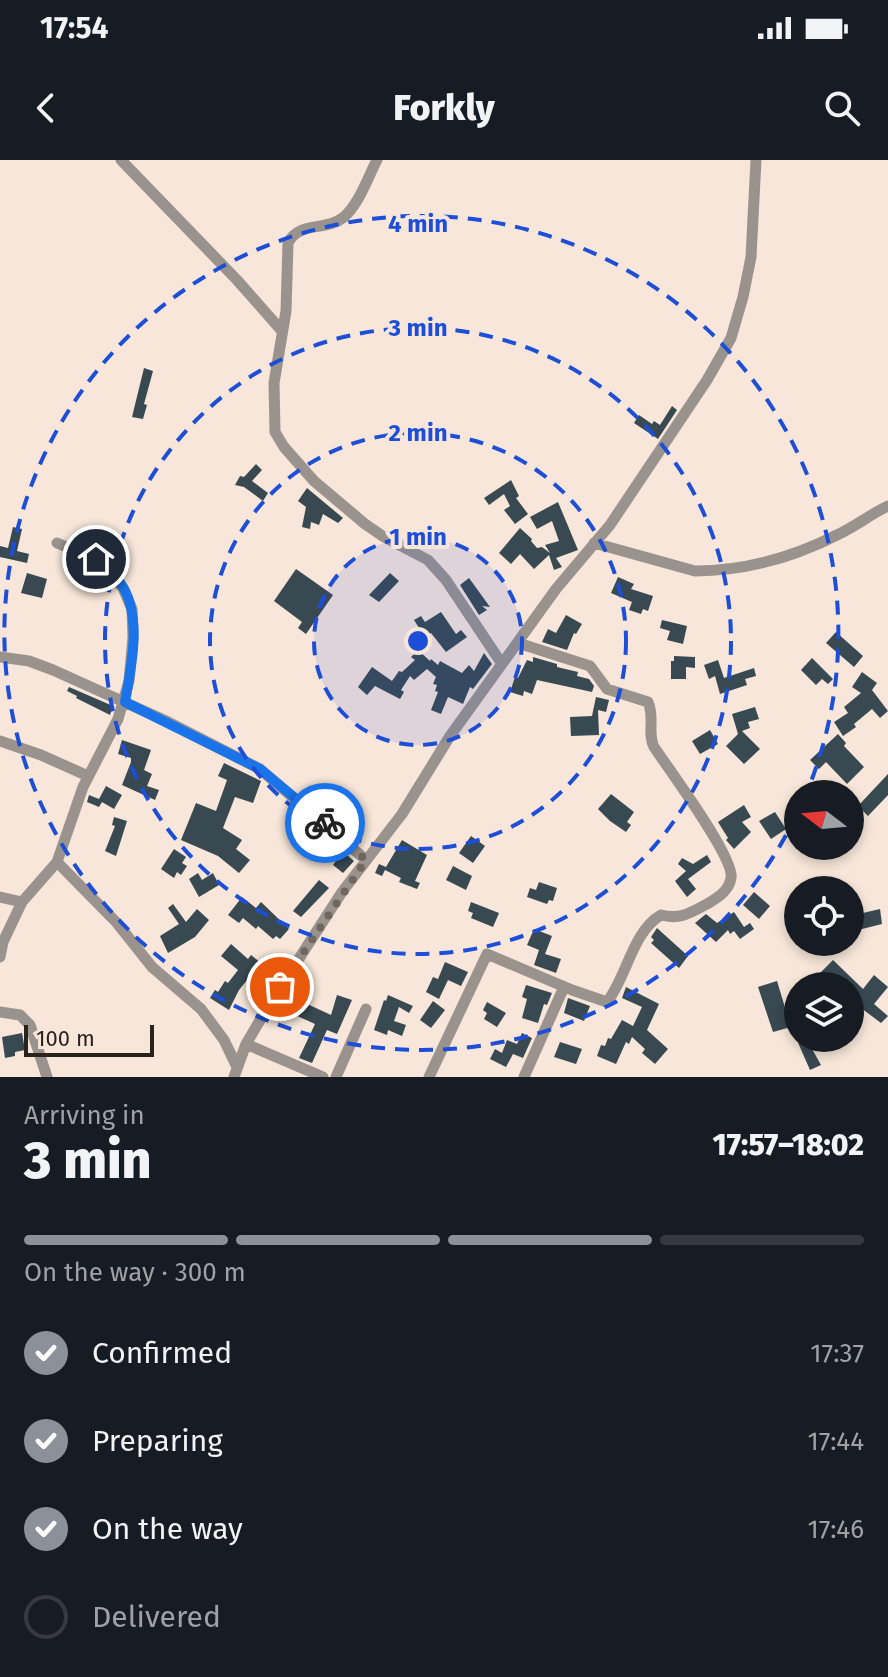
<!DOCTYPE html>
<html lang="en">
<head>
<meta charset="utf-8">
<style>
	body { margin:0; font-family:"Fira Sans",sans-serif; background:#20242c; color:#f1f3f6; height:100vh; display:flex; flex-direction:column; font-size:30px; white-space:nowrap }
	* { box-sizing:border-box; margin:0 }
	p { font-size:26px; color:#9ea1a6 }
	.icon { flex:none; width:44px; height:44px; fill:none; stroke:currentColor; stroke-width:2; stroke-linecap:round; stroke-linejoin:round }
	.map { position:relative; height:917px; overflow:hidden }
	.drawer { display:flex; flex-direction:column; background:#171b24; flex:1 }
	.drawer>* { flex:none }
	.needle { width:52px; rotate:286deg }
	.tools { position:absolute; left:784px; top:620px; display:grid; gap:16px }
	.tools a { display:grid; place-items:center; width:80px; height:80px; border-radius:50%; background:#171b24; box-shadow:0 4px 12px #0003; font-size:40px }
	.scale { position:absolute; left:24px; bottom:20px; width:130px; box-sizing:border-box; padding-left:8px; border:4px solid #29231e; border-top:0; font-size:22px; line-height:28px; white-space:nowrap; color:#29231e; -webkit-text-stroke:6px #f7e6d9; paint-order:stroke }
	.pin { position:absolute; display:grid; place-items:center; width:68px; height:68px; color:#fff; margin:-34px; border:4px solid #fff; border-radius:50%; box-shadow:0 2px 8px #0007 }
	.courier { position:absolute; display:grid; place-items:center; width:80px; height:80px; margin:-40px; border:6px solid #1a73e8; border-radius:50%; background:#fff; color:#222; box-shadow:0 2px 10px #0007 }
	.headline em { font-style:normal; font-weight:800 }
	.headline div { display:flex; flex-direction:column-reverse }
	.headline { display:flex; align-items:center; justify-content:space-between; height:136px; padding:0 24px }
	h1 { font-size:52px; font-weight:800; line-height:60px }
	.bar { display:grid; grid-template-columns:repeat(4,1fr); gap:12px 8px; align-content:center; height:96px; padding:0 24px }
	.bar i { height:10px; border-radius:6px; background:#363941 }
	.bar .on { background:#8c9099 }
	.bar p { grid-column:span 4 }
	ol { padding:0 24px; list-style:none }
	li { display:flex; align-items:center; gap:24px; height:88px }
	li p { margin-inline-start:auto }
	li .icon { padding:8px; border-radius:50%; background:#8c9099; color:#fff; stroke-width:4 }
	li:last-child { color:#9ea1a6 }
	li i { width:44px; height:44px; border:4px solid #363941; border-radius:50% }
	.status { display:flex; justify-content:space-between; align-items:center; height:56px; padding:0 40px; background:#171b24; direction:ltr }
	.status svg { height:22px; fill:currentColor }
	header { display:flex; justify-content:space-between; align-items:center; height:104px; padding:0 24px; background:#171b24; font-size:36px; font-weight:800 }
	.map>svg:first-child { display:block }
</style>
</head>
<body>
<div class="status"><b>17:54</b><svg viewBox="0 0 49 12"><path d="M0 12V9h3v3zM5 12V6h3v6zM10 12V3h3v9zM15 12V0h3v12zM26 1h20v11H26zM47 4h2v5h-2z"/></svg></div>
<header><svg class="icon" aria-label="back" viewBox="0 0 24 24"><path d="M15 5l-7 7 7 7"/></svg>Forkly<svg class="icon" aria-label="search" viewBox="0 0 24 24"><circle cx="10" cy="10" r="6"/><path d="M15 15l6 6"/></svg></header>
<div class="map">
<svg width="888" height="917" viewBox="0 0 888 917">
	<rect width="100%" height="100%" fill="#f7e6d9"/>
	<!-- building -->
	<path fill="#384951" d="M 144,208 L 153,211 L 144,244 L 147,245 L 143,259 L 132,257 Z
		M 672,246 L 677,250 L 658,279 L 634,263 L 639,255 L 652,264 L 654,261 L 660,265 Z
		M 256,304 L 262,310 L 252,321 L 268,333 L 263,341 L 244,327 L 235,325 L 240,316 L 244,317 Z
		M 511,320 L 519,336 L 516,338 L 528,354 L 515,364 L 504,350 L 510,346 L 504,334 L 489,345 L 484,338 Z
		M 307,328 L 343,358 L 338,363 L 323,354 L 319,365 L 311,362 L 310,369 L 302,367 L 306,347 L 298,341 Z
		M 558,342 L 578,390 L 556,398 L 562,407 L 554,410 L 549,395 L 534,409 L 520,394 L 511,404 L 499,393 L 520,368 L 532,379 L 531,381 L 537,388 L 542,387 L 550,393 L 545,385 L 559,381 L 552,361 L 537,369 L 530,357 Z
		M 13,367 L 22,369 L 17,391 L 29,394 L 27,403 L 0,397 L 0,386 L 8,388 Z
		M 296,409 L 333,435 L 306,474 L 298,468 L 302,462 L 274,441 Z
		M 27,413 L 47,419 L 42,438 L 21,433 Z
		M 390,413 L 399,421 L 379,442 L 369,435 Z
		M 618,417 L 634,424 L 631,429 L 653,436 L 648,451 L 643,449 L 641,454 L 629,450 L 632,442 L 611,433 Z
		M 469,418 L 490,447 L 482,446 L 487,450 L 479,455 L 460,425 Z
		M 441,452 L 456,474 L 461,470 L 467,477 L 446,492 L 431,473 L 425,477 L 414,460 L 421,456 L 425,462 Z
		M 566,455 L 582,464 L 576,474 L 574,473 L 567,490 L 542,482 L 548,469 L 556,473 Z
		M 662,460 L 687,466 L 683,484 L 667,480 L 670,471 L 660,468 Z
		M 836,472 L 863,496 L 854,507 L 826,483 Z
		M 418,490 L 430,501 L 431,499 L 438,505 L 440,501 L 462,513 L 469,505 L 474,511 L 484,493 L 492,504 L 473,529 L 470,527 L 463,544 L 448,537 L 441,554 L 431,550 L 438,532 L 435,531 L 437,525 L 433,524 L 436,517 L 427,509 L 414,520 L 410,516 L 401,530 L 404,532 L 400,539 L 375,526 L 367,535 L 358,527 L 372,507 L 392,521 L 399,511 L 402,512 L 415,500 L 411,497 Z
		M 674,496 L 695,497 L 695,508 L 686,507 L 686,519 L 671,519 L 671,501 L 674,501 Z
		M 533,497 L 557,504 L 557,507 L 578,512 L 577,516 L 589,519 L 594,526 L 592,532 L 537,520 L 532,534 L 524,531 L 523,536 L 510,532 L 515,517 L 518,518 L 527,500 L 533,502 Z
		M 812,498 L 833,519 L 828,524 L 822,519 L 816,525 L 801,510 Z
		M 718,500 L 724,518 L 754,508 L 756,516 L 745,519 L 747,525 L 720,534 L 715,516 L 709,519 L 704,505 Z
		M 862,512 L 877,523 L 872,530 L 888,551 L 880,558 L 872,549 L 854,564 L 856,567 L 843,576 L 834,562 L 848,553 L 844,547 L 861,533 L 852,527 Z
		M 69,527 L 113,546 L 110,555 L 76,538 L 77,536 L 67,531 Z
		M 596,537 L 609,540 L 606,552 L 598,550 L 599,575 L 571,576 L 570,557 L 592,556 Z
		M 755,547 L 759,559 L 748,562 L 750,568 L 742,571 L 760,589 L 744,604 L 726,586 L 738,574 L 732,554 Z
		M 710,570 L 718,584 L 700,594 L 692,581 Z
		M 838,574 L 846,583 L 844,586 L 864,607 L 847,624 L 826,602 L 819,609 L 810,600 Z
		M 122,580 L 151,590 L 144,610 L 152,614 L 147,626 L 159,630 L 155,640 L 122,625 L 131,602 L 131,598 L 118,594 Z
		M 224,603 L 261,621 L 253,643 L 235,637 L 223,668 L 242,680 L 236,689 L 250,700 L 239,713 L 218,696 L 181,680 L 196,643 L 216,651 L 227,620 L 218,616 Z
		M 888,614 L 888,635 L 868,656 L 858,646 Z
		M 106,626 L 122,635 L 114,649 L 102,642 L 99,647 L 87,642 L 89,635 L 99,639 Z
		M 611,634 L 634,652 L 627,662 L 631,665 L 626,672 L 610,661 L 598,649 Z
		M 744,645 L 751,657 L 742,662 L 751,672 L 734,689 L 726,680 L 728,678 L 718,662 Z
		M 775,652 L 786,669 L 771,679 L 759,661 Z
		M 114,657 L 127,661 L 116,696 L 105,691 L 115,666 L 112,665 Z
		M 322,673 L 354,701 L 343,713 L 333,705 L 338,698 L 316,682 Z
		M 471,676 L 485,686 L 473,703 L 459,693 Z
		M 402,680 L 427,695 L 415,721 L 420,723 L 417,729 L 399,722 L 401,718 L 385,710 L 382,716 L 375,713 L 379,704 L 386,707 Z
		M 174,689 L 186,697 L 182,703 L 187,706 L 181,715 L 177,712 L 174,718 L 161,709 Z
		M 707,695 L 711,702 L 688,719 L 696,729 L 687,737 L 675,721 L 686,711 L 678,704 L 682,698 L 693,704 Z
		M 453,706 L 472,716 L 466,730 L 446,720 Z
		M 198,713 L 202,720 L 213,713 L 219,725 L 199,737 L 189,719 Z
		M 319,720 L 329,728 L 301,757 L 293,751 Z
		M 539,722 L 557,728 L 553,741 L 549,740 L 547,744 L 527,737 L 530,728 L 536,730 Z
		M 754,732 L 770,746 L 759,759 L 743,745 Z
		M 242,737 L 256,748 L 261,742 L 289,769 L 280,779 L 276,776 L 273,779 L 258,766 L 256,769 L 243,758 L 239,763 L 228,755 Z
		M 471,742 L 499,753 L 493,767 L 471,758 L 473,753 L 468,751 Z
		M 173,744 L 186,762 L 197,749 L 209,760 L 195,777 L 168,793 L 160,776 L 179,764 L 168,748 Z
		M 880,749 L 882,764 L 850,772 L 850,756 Z
		M 734,752 L 744,767 L 750,763 L 754,769 L 740,779 L 734,771 L 730,774 L 728,770 L 716,782 L 695,763 L 706,754 L 717,763 Z
		M 657,768 L 688,796 L 679,808 L 651,783 L 654,780 L 651,777 Z
		M 534,769 L 552,776 L 545,794 L 561,799 L 556,813 L 534,805 L 539,790 L 527,785 Z
		M 231,784 L 248,799 L 251,795 L 261,803 L 239,830 L 229,850 L 210,838 L 215,830 L 218,832 L 225,821 L 228,823 L 238,810 L 221,796 Z
		M 833,800 L 863,829 L 874,815 L 888,827 L 874,844 L 888,856 L 881,863 L 861,848 L 850,826 L 833,826 L 820,813 Z
		M 445,802 L 468,812 L 461,826 L 448,820 L 439,839 L 426,832 L 433,817 L 438,819 Z
		M 777,821 L 787,854 L 798,851 L 798,865 L 773,872 L 758,827 Z
		M 526,825 L 552,833 L 547,845 L 544,844 L 538,863 L 522,858 L 527,839 L 522,837 Z
		M 626,827 L 659,844 L 647,870 L 668,889 L 655,904 L 642,893 L 645,889 L 632,877 L 629,884 L 626,882 L 616,904 L 597,896 L 601,885 L 605,886 L 608,878 L 611,879 L 622,860 L 633,866 L 642,847 L 622,838 Z
		M 337,835 L 352,840 L 337,874 L 327,870 L 312,903 L 299,898 L 315,864 L 284,850 L 290,836 L 331,855 Z
		M 388,835 L 413,846 L 409,853 L 399,847 L 394,861 L 406,865 L 402,876 L 388,870 L 387,875 L 374,870 L 384,840 L 386,841 Z
		M 568,838 L 590,846 L 584,861 L 564,853 Z
		M 433,841 L 445,850 L 431,868 L 420,860 Z
		M 487,842 L 506,853 L 497,867 L 484,859 L 487,853 L 483,850 Z
		M 22,873 L 25,890 L 15,892 L 15,896 L 5,898 L 2,877 Z
		M 522,873 L 532,878 L 523,898 L 513,894 L 506,907 L 490,899 L 495,889 L 502,893 L 507,880 L 517,884 Z
		M 796,878 L 806,878 L 821,905 L 810,910 Z
		M 560,882 L 582,889 L 576,904 L 554,897 Z"/>
	<g fill="none" stroke-linecap="round" stroke-linejoin="round">
		<!-- minor -->
		<path stroke="#9a938d" stroke-width="11" d="M 121,0 L 237,120 L 282,171
			M 377,0 C 368,17 359,44 344,57 C 326,72 300,60 288,83 L 286,151 L 274,223 L 275,272 L 284,287 L 314,321 L 365,364 L 384,377 L 428,400 L 446,420 L 502,504
			M 594,383 L 695,411 C 746,411 794,397 839,374 C 856,366 871,354 888,346
			M 0,497 L 29,501 L 53,510 L 164,560 L 260,609 L 366,700
			M 0,581 L 41,595 L 88,616
			M 57,702 L 117,763 L 152,807 L 201,849 L 224,880 L 237,907
			M 0,737 L 22,742
			M 0,797 L 3,782 L 22,742 L 57,702 L 83,627 L 118,559 L 129,521 L 133,477 L 132,449 L 123,428 L 96,399 L 57,383
			M 0,852 L 20,855 L 30,865 L 47,917
			M 246,884 L 323,917
			M 234,917 L 246,884 L 269,845 L 342,732 L 402,654 L 450,576 L 556,429 L 610,365 L 707,220 L 731,178 L 743,137 L 751,97 L 756,0
			M 336,917 L 366,849
			M 429,917 L 487,794 L 572,830 L 607,842 C 627,817 632,772 661,755 C 680,760 690,753 707,744 C 717,738 729,731 731,718 C 735,698 668,608 654,587 C 647,573 655,557 648,542 L 607,529 L 590,506 L 518,483
			M 524,917 L 564,827"/>
	</g>
	<g fill="none" stroke-linecap="round" stroke-linejoin="round">
		<!-- done -->
		<path stroke="#71675f" stroke-width="8" stroke-dasharray="0 14.4" d="M 280,827 L 366,700 L 325,663"/>
		<!-- route -->
		<path stroke="#1a73e8" stroke-width="10" d="M 96,399 C 105,408 117,417 123,427 C 142,459 131,508 125,542 L 260,609 L 325,663"/>
	</g>
	<!-- distance rings -->
	<circle cx="418" cy="481" r="104" fill="#1d4ed8" fill-opacity=".12"/>
	<g fill="none" stroke="#1d4ed8" stroke-width="4" stroke-dasharray="14 10">
		<circle cx="418" cy="481" r="104"/>
		<circle cx="418" cy="481" r="208"/>
		<circle cx="418" cy="481" r="313"/>
		<path d="M797 654A417 417 0 1 1 806 634"/>
	</g>
	<circle cx="418" cy="481" r="12" fill="#1d4ed8" stroke="#f7e6d9" stroke-width="4"/>
	<g font-size="24" text-anchor="middle" font-weight="bold" fill="#1d4ed8" stroke="#f7e6d9" stroke-width="8" stroke-linejoin="round" paint-order="stroke">
		<text x="418" y="72">4 min</text>
		<text x="418" y="176">3 min</text>
		<text x="418" y="281">2 min</text>
		<text x="418" y="385">1 min</text>
	</g>
</svg>
<div class="tools">
<a><svg class="needle" viewBox="-14 -14 28 28"><path d="M0-13l5 13h-10z" fill="#e53935"/><path d="M0 13l5-13h-10z" fill="#9ea1a6"/></svg></a>
<a><svg class="icon" aria-label="locate" viewBox="0 0 24 24"><circle cx="12" cy="12" r="6"/><path d="M12 2v4M12 18v4M2 12h4M18 12h4"/></svg></a>
<a><svg class="icon" aria-label="layers" viewBox="0 0 24 24"><path d="M12 4l9 5-9 5-9-5zM3 14l9 5 9-5"/></svg></a>
</div>
<div class="scale">100 m</div>
<div class="pin" style="left:280px;top:827px;background:#ea580c"><svg class="icon" aria-label="bag" viewBox="0 0 24 24"><path d="M5 8h14l-1 12H6zM9 8a3 3 0 0 1 6 0"/></svg></div>
<div class="pin" style="left:96px;top:399px;background:#1f2937"><svg class="icon" aria-label="home" viewBox="0 0 24 24"><path d="M3 11l9-7 9 7M6 9v11h12V9"/></svg></div>
<div class="courier" style="left:325px;top:663px"><svg class="icon" aria-label="bike" viewBox="0 0 24 24"><circle cx="6" cy="16" r="4"/><circle cx="18" cy="16" r="4"/><path d="M6 16l4-8h5l3 8M10 8l3 8H6M13 5h3"/></svg></div>
</div>
<section class="drawer">
<div class="headline"><div><h1>3 min</h1><p>Arriving in</p></div><em>17:57–18:02</em></div>
<div class="bar"><i class="on"></i><i class="on"></i><i class="on"></i><i></i><p>On the way · 300 m</p></div>
<ol>
<li><svg class="icon" aria-label="check" viewBox="0 0 24 24"><path d="M5 12l5 5 9-10"/></svg>Confirmed<p>17:37</p></li>
<li><svg class="icon" aria-label="check" viewBox="0 0 24 24"><path d="M5 12l5 5 9-10"/></svg>Preparing<p>17:44</p></li>
<li><svg class="icon" aria-label="check" viewBox="0 0 24 24"><path d="M5 12l5 5 9-10"/></svg>On the way<p>17:46</p></li>
<li><i></i>Delivered</li>
</ol>
</section>
</body>
</html>
